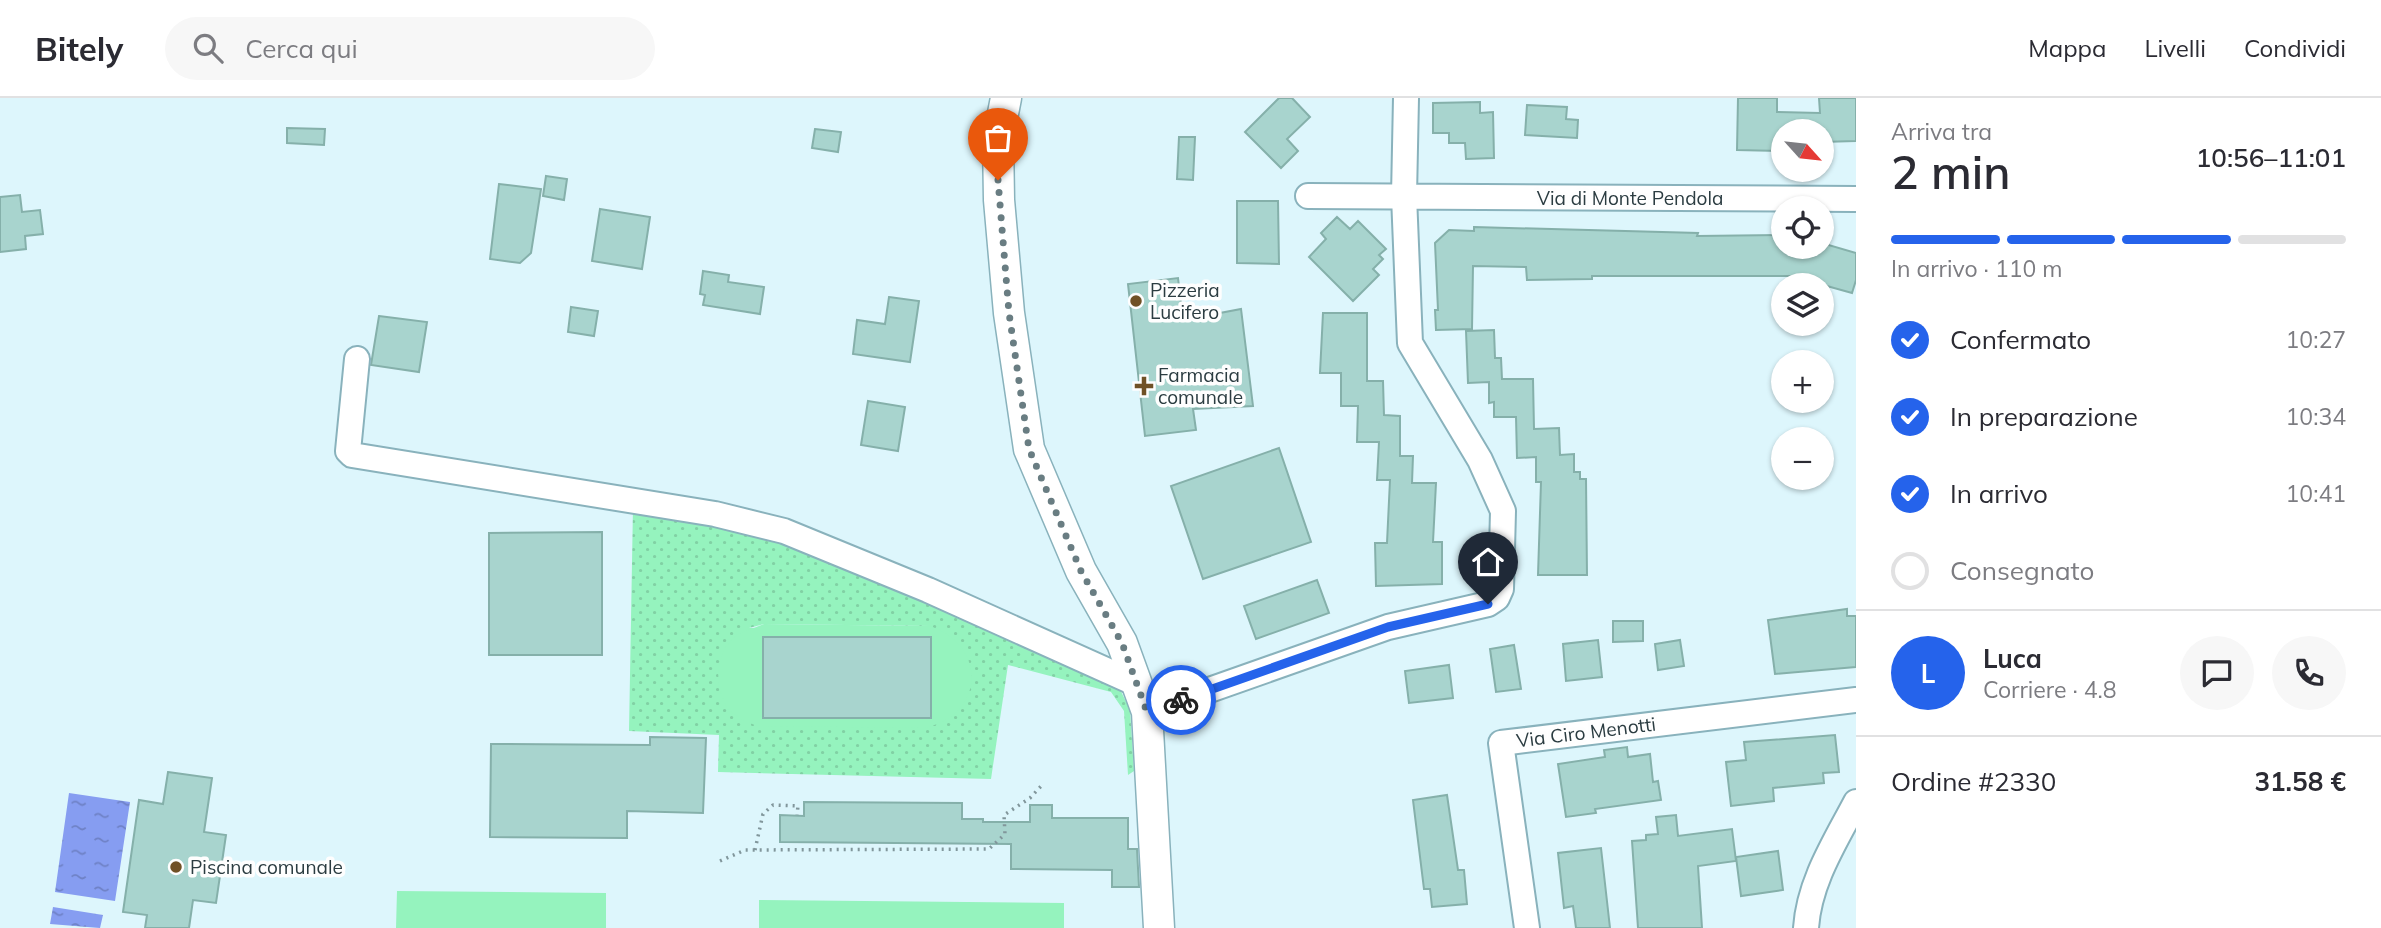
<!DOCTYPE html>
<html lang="it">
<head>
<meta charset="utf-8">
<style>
	body { margin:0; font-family:Mulish,sans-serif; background:#f7f7f7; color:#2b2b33; height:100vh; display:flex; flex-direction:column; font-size:26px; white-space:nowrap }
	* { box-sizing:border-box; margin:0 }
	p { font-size:23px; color:#7c7c81 }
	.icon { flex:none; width:38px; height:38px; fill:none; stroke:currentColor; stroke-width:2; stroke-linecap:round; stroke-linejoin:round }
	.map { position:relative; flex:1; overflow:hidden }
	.details { display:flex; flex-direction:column; background:#fff; width:525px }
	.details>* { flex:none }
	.needle { width:46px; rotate:117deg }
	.controls { position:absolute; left:1771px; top:21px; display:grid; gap:14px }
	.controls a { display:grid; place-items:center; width:63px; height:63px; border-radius:50%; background:#fff; box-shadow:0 2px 5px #0004; font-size:35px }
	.pin { position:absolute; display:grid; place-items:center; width:60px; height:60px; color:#fff; margin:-72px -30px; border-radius:50% 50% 50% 0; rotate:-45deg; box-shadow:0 0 7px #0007 }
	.pin .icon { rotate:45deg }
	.courier { position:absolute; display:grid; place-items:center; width:70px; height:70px; margin:-35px; border:5px solid #2563eb; border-radius:50%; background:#fff; color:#222; box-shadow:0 2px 9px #0007 }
	.overview em { font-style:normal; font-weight:600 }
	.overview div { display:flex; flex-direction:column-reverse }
	.overview { display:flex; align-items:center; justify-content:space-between; height:119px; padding:0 35px }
	h1 { font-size:46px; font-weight:600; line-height:52px }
	.bar { display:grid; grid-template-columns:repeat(4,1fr); gap:10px 7px; align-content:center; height:84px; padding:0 35px }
	.bar i { height:9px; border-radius:5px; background:#e1e1e2 }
	.bar .active { background:#2563eb }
	.bar p { grid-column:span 4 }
	.line { display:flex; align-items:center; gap:18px; padding:0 35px; border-top:2px solid #e1e1e2 }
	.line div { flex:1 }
	.round { display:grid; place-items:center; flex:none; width:74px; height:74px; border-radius:37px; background:#f7f7f7 }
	ol { padding:0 35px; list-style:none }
	li { display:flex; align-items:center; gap:21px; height:77px }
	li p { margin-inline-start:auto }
	li .icon { padding:7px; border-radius:50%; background:#2563eb; color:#fff; stroke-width:4 }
	li:last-child { color:#7c7c81 }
	li i { width:38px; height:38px; border:4px solid #e1e1e2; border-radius:50% }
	header { display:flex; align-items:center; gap:42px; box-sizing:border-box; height:98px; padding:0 35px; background:#fff; border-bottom:2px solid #e1e1e2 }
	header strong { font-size:33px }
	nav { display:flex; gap:38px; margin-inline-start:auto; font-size:24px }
	.search { width:490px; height:63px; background:#f7f7f7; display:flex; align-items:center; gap:18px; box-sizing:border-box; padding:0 24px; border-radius:38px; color:#7c7c81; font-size:26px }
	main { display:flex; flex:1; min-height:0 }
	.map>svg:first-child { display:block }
</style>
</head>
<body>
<header>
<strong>Bitely</strong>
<div class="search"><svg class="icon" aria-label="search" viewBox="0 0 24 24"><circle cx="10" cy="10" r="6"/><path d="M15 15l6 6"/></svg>Cerca qui</div>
<nav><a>Mappa</a><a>Livelli</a><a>Condividi</a></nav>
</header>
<main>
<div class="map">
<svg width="1856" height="830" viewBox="0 0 1856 830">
	<defs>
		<pattern id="green-dots" width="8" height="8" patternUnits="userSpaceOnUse" patternTransform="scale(1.75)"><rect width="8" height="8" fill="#95f3be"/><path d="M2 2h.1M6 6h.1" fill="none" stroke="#81d1a4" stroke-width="1.8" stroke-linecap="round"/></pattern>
		<pattern id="water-ripples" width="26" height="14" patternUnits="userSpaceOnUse" patternTransform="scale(1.75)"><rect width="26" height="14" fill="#869df1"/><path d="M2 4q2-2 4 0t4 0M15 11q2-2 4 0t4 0" fill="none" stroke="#6e81c5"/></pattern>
	</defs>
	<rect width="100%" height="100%" fill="#ddf6fc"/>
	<!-- green -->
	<path fill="url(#green-dots)" fill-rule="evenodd" d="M 633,409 L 793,444 L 1115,581 L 1130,612 L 1134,673 L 1128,677 L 1124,613 L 1111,594 L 1008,567 L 991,681 L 718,674 L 719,637 L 629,633 ZM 764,526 L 930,528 L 749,530 Z"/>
	<!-- pitch -->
	<path fill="#95f3be" d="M 764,526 L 930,528 C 988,548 985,617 924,630 L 757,628 L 743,622 L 727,611 L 719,590 L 718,572 L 724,551 L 736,537 Z
		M 397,793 L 606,795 L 606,830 L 396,830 Z
		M 759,802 L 1064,805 L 1064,830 L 759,830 Z"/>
	<!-- water -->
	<path fill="url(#water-ripples)" d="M 69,695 L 130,704 L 115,803 L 55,794 Z
		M 53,809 L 103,817 L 100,830 L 50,826 Z"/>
	<!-- building -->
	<path fill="#a8d4ce" stroke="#85b0aa" stroke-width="2" d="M 1279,0 L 1292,0 L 1310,19 L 1287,41 L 1298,53 L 1281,70 L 1245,34 Z
		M 1738,0 L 1777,0 L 1777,14 L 1820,15 L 1819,0 L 1856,0 L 1856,43 L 1822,44 L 1822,33 L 1783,33 L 1783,53 L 1737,52 Z
		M 1480,4 L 1480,15 L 1493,14 L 1494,60 L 1466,61 L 1465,45 L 1449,45 L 1449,35 L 1433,35 L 1433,5 Z
		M 1527,7 L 1567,9 L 1566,21 L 1578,22 L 1577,40 L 1525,37 Z
		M 287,30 L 325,31 L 324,47 L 287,45 Z
		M 815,31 L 841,34 L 838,54 L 812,50 Z
		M 1179,39 L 1195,39 L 1193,82 L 1177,81 Z
		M 546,78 L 567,81 L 564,102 L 543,98 Z
		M 499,86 L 541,91 L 531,155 L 520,165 L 490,161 Z
		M 20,97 L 22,114 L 40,112 L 43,136 L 25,138 L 26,151 L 0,154 L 0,99 Z
		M 1237,103 L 1278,103 L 1279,166 L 1237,165 Z
		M 600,111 L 650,119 L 642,171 L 592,163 Z
		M 1337,119 L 1350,131 L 1358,123 L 1386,151 L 1379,157 L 1383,161 L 1373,171 L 1379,177 L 1353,203 L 1309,159 L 1326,141 L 1321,135 Z
		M 1474,129 L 1698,135 L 1697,138 L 1783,137 L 1783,149 L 1822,149 L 1822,145 L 1856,155 L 1856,182 L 1852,195 L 1791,178 L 1592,178 L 1592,181 L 1527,182 L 1526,169 L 1473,168 L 1472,231 L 1436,232 L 1435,212 L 1438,212 L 1435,145 L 1449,132 L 1474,133 Z
		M 703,173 L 729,177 L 728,184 L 764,189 L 760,216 L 703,207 L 705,197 L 700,196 Z
		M 1178,180 L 1183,222 L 1241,211 L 1253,308 L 1193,311 L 1196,332 L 1145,338 L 1128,186 Z
		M 889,199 L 919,203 L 910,264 L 853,256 L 857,222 L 885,226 Z
		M 571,209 L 598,213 L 594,238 L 568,234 Z
		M 1323,215 L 1367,215 L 1367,283 L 1383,283 L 1384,317 L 1400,318 L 1400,358 L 1413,358 L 1412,385 L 1436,385 L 1433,444 L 1442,444 L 1442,486 L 1376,488 L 1375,445 L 1387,445 L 1390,382 L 1377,382 L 1379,344 L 1357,344 L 1358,308 L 1341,308 L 1341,275 L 1320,275 Z
		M 379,218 L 427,224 L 419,274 L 371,267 Z
		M 1494,232 L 1495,260 L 1501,260 L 1502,281 L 1533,281 L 1534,331 L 1559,330 L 1560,357 L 1574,356 L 1574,374 L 1580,374 L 1580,381 L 1586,381 L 1587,477 L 1538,477 L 1541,384 L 1536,384 L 1536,359 L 1517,360 L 1516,319 L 1494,319 L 1494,304 L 1489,305 L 1489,284 L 1468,285 L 1466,233 Z
		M 868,303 L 905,309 L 898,353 L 861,347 Z
		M 1279,350 L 1311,444 L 1203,481 L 1171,388 Z
		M 602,434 L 602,557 L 489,557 L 489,435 Z
		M 1317,482 L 1329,515 L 1256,541 L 1244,508 Z
		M 1847,511 L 1847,518 L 1856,518 L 1856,569 L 1775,576 L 1768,522 Z
		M 1613,523 L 1643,523 L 1643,543 L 1613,544 Z
		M 763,539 L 931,539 L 931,620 L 763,620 Z
		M 1598,542 L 1602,579 L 1566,583 L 1563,546 Z
		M 1680,542 L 1684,568 L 1658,572 L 1655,546 Z
		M 1514,547 L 1521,591 L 1496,594 L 1490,551 Z
		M 1449,567 L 1453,600 L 1409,605 L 1405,573 Z
		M 1835,637 L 1839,674 L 1823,675 L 1824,685 L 1773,690 L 1774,703 L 1731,708 L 1726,664 L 1746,662 L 1744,644 Z
		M 650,639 L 706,640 L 703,715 L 627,713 L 627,740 L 490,739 L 491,646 L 650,647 Z
		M 1627,649 L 1628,659 L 1650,656 L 1653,684 L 1658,683 L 1661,702 L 1595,711 L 1596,715 L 1566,719 L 1558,666 L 1605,659 L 1604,652 Z
		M 168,674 L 212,680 L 204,734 L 226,737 L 216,805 L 193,802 L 189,830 L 145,830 L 147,817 L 123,814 L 139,702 L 163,706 Z
		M 1447,697 L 1458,772 L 1464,772 L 1467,806 L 1432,809 L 1430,791 L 1424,791 L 1413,702 Z
		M 804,704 L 962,705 L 962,721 L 983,721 L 983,724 L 1030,724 L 1030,707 L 1052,707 L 1052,720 L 1128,720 L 1128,751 L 1137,751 L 1139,789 L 1112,789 L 1112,772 L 1011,771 L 1011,746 L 780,744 L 780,717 L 804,718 Z
		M 1676,717 L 1678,738 L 1732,731 L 1736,763 L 1698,768 L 1702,830 L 1638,830 L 1632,743 L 1646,742 L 1646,737 L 1658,736 L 1656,719 Z
		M 1601,750 L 1610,830 L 1576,830 L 1573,808 L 1564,810 L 1558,755 Z
		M 1778,753 L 1783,792 L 1741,798 L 1736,759 Z"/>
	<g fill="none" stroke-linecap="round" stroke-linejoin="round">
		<defs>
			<path id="minor" d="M 1308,98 L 1856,101
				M 357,261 L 348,353 L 352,357 L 715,416 L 784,433 L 928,492 L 1137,586
				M 1147,614 L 1388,529 L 1488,506 L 1497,500 L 1501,491 L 1503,413 L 1480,362 L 1410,245 L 1404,98 L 1406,0
				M 1527,830 L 1501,645 L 1856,602
				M 1806,830 C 1809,784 1835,744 1856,704"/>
			<path id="tertiary" d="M 1006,0 L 998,41 L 999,102 L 1009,215 L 1029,351 L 1081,473 L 1122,545 L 1147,614 L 1159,830"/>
		</defs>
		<!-- minor casing -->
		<use href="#minor" stroke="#89b2bc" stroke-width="28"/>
		<!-- tertiary casing -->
		<use href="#tertiary" stroke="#89b2bc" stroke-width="33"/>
		<!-- path -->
		<path stroke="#81969b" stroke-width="3.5" stroke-dasharray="2 5" stroke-linecap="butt" d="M 755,752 L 763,716 L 773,707 L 798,708 L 797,717
			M 720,763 L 745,752 L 989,751 L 1005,736 L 1004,717 L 1030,700 L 1044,685"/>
		<!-- minor -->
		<use href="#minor" stroke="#fff" stroke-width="24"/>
		<!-- tertiary -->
		<use href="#tertiary" stroke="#fff" stroke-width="30"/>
	</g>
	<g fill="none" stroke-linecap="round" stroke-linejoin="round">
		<!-- done -->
		<path stroke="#697d82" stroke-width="7" stroke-dasharray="0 12.6" d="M 998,82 L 1009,215 L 1029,351 L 1081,473 L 1122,545 L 1147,614 L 1181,602"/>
		<!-- route -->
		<path stroke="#2563eb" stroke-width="9" d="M 1181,602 L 1388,529 L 1488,506"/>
	</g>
	<!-- markers -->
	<g fill="#705126" stroke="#fefefe" stroke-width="2.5">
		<circle cx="1136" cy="203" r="7"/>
		<path d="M1140.5 277.5h7v7h7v7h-7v7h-7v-7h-7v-7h7z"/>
		<circle cx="176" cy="769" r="7"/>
	</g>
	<g text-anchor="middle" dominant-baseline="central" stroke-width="7" stroke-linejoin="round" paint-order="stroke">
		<!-- street labels -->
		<g font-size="19" fill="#2b3c41" stroke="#fefefe">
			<text x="1630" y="100">Via di Monte Pendola</text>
			<text transform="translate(1586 634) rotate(-7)">Via Ciro Menotti</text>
		</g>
		<!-- poi labels -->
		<g font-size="19" fill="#2b3c41" stroke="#fefefe" text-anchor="start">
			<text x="1150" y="192">Pizzeria<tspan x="1150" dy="22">Lucifero</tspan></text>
			<text x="1158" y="277">Farmacia<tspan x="1158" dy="22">comunale</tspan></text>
			<text x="190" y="769">Piscina comunale</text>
		</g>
	</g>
</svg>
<div class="controls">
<a><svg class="needle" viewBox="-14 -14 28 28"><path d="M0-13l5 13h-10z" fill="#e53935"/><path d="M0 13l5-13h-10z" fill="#7c7c81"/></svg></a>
<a><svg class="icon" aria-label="locate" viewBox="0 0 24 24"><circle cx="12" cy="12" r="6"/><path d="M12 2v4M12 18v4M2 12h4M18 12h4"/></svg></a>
<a><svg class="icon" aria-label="layers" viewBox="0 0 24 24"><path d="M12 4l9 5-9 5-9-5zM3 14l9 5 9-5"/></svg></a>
<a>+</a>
<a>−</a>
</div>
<div class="pin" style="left:998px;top:82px;background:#ea580c"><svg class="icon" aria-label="bag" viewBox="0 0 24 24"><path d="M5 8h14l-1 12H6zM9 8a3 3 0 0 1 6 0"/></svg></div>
<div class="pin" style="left:1488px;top:506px;background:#1f2937"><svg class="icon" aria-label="home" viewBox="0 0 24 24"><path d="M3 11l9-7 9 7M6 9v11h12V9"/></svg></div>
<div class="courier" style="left:1181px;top:602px"><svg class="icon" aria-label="bike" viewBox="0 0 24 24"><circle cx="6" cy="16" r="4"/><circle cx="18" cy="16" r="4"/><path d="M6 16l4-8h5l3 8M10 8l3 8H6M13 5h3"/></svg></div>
</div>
<section class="details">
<div class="overview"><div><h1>2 min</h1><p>Arriva tra</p></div><em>10:56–11:01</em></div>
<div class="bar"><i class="active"></i><i class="active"></i><i class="active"></i><i></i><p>In arrivo · 110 m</p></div>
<ol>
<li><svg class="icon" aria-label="check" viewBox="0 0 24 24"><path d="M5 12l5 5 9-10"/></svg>Confermato<p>10:27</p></li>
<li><svg class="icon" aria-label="check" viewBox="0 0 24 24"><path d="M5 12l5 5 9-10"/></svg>In preparazione<p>10:34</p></li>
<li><svg class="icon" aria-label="check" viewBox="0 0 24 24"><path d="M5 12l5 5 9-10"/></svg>In arrivo<p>10:41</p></li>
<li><i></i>Consegnato</li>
</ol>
<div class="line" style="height:126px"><b class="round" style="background:#2563eb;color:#fff">L</b><div><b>Luca</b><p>Corriere · 4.8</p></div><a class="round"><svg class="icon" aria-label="chat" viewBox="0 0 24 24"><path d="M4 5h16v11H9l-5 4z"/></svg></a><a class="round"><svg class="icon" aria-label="phone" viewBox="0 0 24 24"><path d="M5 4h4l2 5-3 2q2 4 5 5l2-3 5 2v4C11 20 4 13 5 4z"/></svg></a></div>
<div class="line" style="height:91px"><div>Ordine #2330</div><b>31.58 €</b></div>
</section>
</main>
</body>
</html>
